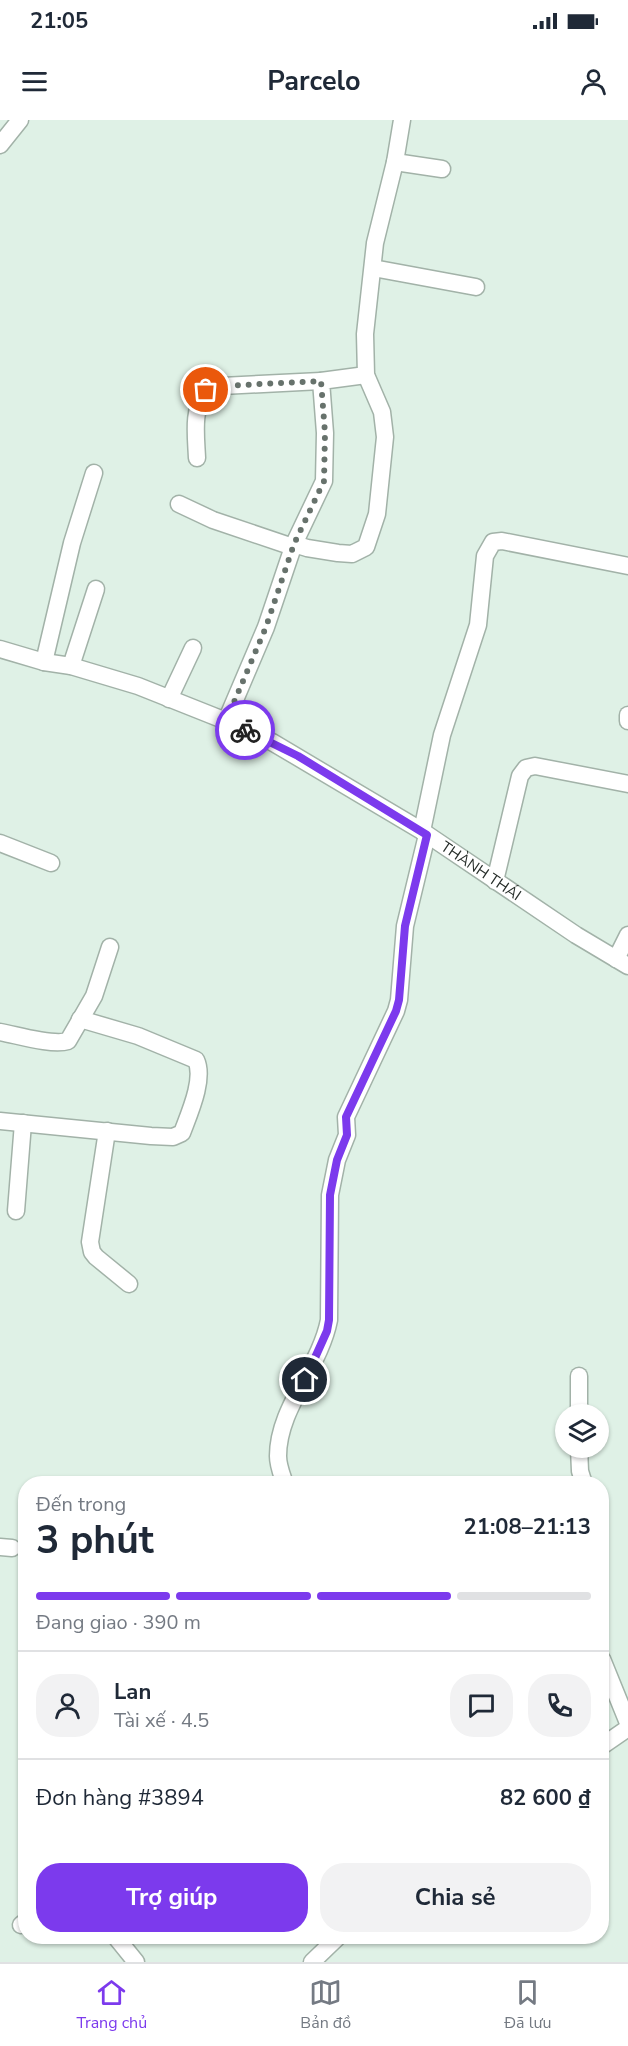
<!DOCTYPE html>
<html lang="vi">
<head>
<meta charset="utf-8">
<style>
	body { margin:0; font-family:"Nunito Sans",sans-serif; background:#f2f2f3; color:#1f2937; height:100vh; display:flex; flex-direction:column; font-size:22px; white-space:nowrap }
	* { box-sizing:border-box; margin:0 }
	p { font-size:20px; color:#747a83 }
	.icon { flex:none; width:33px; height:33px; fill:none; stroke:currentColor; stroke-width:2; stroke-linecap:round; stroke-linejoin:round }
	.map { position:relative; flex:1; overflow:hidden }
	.drawer { position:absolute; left:18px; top:1356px; width:591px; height:468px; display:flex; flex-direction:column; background:#fff; border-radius:24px; box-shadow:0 2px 4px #0004 }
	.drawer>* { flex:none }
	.buttons { position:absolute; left:555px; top:1284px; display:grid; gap:12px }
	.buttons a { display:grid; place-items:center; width:54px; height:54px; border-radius:50%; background:#fff; box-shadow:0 2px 4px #0004; font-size:30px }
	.pin { position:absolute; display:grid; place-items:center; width:51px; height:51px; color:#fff; margin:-26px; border:3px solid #fff; border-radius:50%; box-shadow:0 2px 6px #0007 }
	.courier { position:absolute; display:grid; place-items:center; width:60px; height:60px; margin:-30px; border:4px solid #7c3aed; border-radius:50%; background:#fff; color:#222; box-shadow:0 2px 8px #0007 }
	.head em { font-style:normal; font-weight:700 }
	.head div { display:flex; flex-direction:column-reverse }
	.head { display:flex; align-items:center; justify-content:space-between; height:102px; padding:0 18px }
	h1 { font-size:39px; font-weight:700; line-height:45px }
	.bar { display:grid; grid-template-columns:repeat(4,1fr); gap:9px 6px; align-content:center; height:72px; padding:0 18px }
	.bar i { height:8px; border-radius:4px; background:#e0e1e3 }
	.bar .on { background:#7c3aed }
	.bar p { grid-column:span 4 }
	.line { display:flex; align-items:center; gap:15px; padding:0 18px; border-top:2px solid #e0e1e3 }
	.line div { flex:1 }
	.round { display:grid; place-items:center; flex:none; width:63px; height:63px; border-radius:24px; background:#f2f2f3 }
	.primary-button { display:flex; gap:12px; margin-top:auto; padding:12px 18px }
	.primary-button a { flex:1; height:69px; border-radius:24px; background:#7c3aed; color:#fff; font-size:24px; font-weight:700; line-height:69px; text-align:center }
	.primary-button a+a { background:#f2f2f3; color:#1f2937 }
	.status { display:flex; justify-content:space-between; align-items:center; height:42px; padding:0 30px; background:#fff; direction:ltr }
	.status svg { height:16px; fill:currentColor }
	header { display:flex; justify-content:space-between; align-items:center; height:78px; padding:0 18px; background:#fff; font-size:27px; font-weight:700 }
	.tabs { display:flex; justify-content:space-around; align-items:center; height:84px; border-top:2px solid #e0e1e3; background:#fff; font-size:16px; color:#747a83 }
	.tabs a { display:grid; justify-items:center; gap:3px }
	.tabs .on { color:#7c3aed }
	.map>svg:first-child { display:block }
</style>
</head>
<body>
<div class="status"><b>21:05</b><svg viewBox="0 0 49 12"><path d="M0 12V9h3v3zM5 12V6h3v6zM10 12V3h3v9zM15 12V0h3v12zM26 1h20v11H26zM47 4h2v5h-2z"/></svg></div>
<header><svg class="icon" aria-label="menu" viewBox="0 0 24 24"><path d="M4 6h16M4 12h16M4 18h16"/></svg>Parcelo<svg class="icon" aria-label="person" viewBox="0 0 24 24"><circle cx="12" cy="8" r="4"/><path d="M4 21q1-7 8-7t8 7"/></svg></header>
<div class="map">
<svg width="628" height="1842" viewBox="0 0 628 1842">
	<rect width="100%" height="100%" fill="#dff1e6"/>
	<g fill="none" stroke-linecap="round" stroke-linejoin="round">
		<defs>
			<g id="minor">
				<path d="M 0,25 L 20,0"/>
				<path d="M 395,42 L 442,49"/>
				<path d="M 373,148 L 476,167"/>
				<path d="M 197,338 C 196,315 192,290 206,270 L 222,266 L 321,261"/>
				<path d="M 179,384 L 213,400 L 293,427"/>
				<path d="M 294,424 L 324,361 L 325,313 L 321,261 L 366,255"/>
				<path id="s1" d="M 0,529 L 44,542 L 71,546 L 138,566 L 226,601 L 272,622 L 422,711 L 576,815 L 628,846"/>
				<path d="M 44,542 L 72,423 L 94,353"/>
				<path d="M 71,546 L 96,469"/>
				<path d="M 169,579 L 193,528"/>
				<path d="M 628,595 L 628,601"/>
				<path d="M 226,601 L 266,507 L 294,424 L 307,428 L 338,433 L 352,434 L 366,427 L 377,394 L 385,317 L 382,292 L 366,255 L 365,214 L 375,123 L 395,42 L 402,0"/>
				<path d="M 422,711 L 442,615 L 478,505 L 485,436 L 493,422 L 502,421 L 628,446"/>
				<path d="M 0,723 L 51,743"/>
				<path d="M 495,761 L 520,656 L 526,648 L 535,646 L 628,664"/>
				<path d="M 616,839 L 628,815"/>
				<path d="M 0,912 C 17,915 52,926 68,921 L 94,876 L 110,827"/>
				<path d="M 0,1001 L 151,1016 L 173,1017 L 182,1013 C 189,994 205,959 196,940 L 138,916 L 80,899"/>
				<path d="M 107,1011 L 90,1122 L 92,1132 L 96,1137 L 129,1164"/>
				<path d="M 16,1091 L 23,1003"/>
				<path d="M 579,1256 L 579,1294"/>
				<path d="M 579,1328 L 580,1351 L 584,1364"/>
				<path d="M 285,1364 C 282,1355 278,1346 278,1336 C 278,1288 320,1247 329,1200 L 330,1075 L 337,1040 L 347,1015 L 346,997 L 396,891 L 399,880 L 405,806 L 427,715"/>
				<path d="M 0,1427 L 12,1428"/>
				<path d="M 602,1539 L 628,1603"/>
				<path d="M 602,1626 L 628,1608"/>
				<path d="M 21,1805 L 26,1801"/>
				<path d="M 115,1816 L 136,1842"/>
				<path d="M 312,1842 L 339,1816"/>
			</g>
		</defs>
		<!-- minor casing -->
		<use href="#minor" stroke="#a2b2a8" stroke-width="19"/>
		<!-- minor -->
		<use href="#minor" stroke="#fff" stroke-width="16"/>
	</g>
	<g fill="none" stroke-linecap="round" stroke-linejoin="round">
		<!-- done -->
		<path stroke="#67726c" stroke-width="6" stroke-dasharray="0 10.8" d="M 206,270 L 222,266 L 321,261 L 325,313 L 324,361 L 294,424 L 266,507 L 226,601 L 245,610"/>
		<!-- route -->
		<path stroke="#7c3aed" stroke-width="8" d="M 245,610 L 298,636 L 427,715 L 405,806 L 399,880 L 396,891 L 346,997 L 347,1015 L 337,1040 L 330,1075 L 329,1200 L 327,1211 L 305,1260"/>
	</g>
	<g text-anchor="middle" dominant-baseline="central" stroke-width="6" stroke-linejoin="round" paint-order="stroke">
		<!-- street labels -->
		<g font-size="15" fill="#272e2a" stroke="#ecfff3">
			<text stroke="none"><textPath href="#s1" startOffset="534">THÀNH THÁI</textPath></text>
		</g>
	</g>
</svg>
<div class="buttons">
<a><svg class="icon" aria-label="layers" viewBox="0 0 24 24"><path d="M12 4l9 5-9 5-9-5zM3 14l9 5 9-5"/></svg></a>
</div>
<div class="pin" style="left:206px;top:270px;background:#ea580c"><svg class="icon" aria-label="bag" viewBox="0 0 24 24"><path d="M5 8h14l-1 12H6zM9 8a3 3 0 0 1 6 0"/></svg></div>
<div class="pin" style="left:305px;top:1260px;background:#1f2937"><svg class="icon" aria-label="home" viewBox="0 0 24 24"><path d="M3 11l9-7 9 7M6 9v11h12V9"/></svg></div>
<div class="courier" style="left:245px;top:610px"><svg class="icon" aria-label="bike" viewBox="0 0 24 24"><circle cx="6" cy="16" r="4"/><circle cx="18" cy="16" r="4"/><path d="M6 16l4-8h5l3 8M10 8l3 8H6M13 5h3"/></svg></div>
<section class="drawer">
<div class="head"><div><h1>3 phút</h1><p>Đến trong</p></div><em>21:08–21:13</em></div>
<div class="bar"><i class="on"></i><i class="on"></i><i class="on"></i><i></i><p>Đang giao · 390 m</p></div>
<div class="line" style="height:108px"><a class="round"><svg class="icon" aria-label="person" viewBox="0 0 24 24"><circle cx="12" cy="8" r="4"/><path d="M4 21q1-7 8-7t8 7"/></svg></a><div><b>Lan</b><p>Tài xế · 4.5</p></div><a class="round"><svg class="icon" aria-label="chat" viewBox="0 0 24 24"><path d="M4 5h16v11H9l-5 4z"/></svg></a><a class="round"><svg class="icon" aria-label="phone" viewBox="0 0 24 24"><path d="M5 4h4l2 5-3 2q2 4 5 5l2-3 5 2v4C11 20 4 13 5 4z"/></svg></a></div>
<div class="line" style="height:78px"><div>Đơn hàng #3894</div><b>82 600 ₫</b></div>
<div class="primary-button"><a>Trợ giúp</a><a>Chia sẻ</a></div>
</section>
</div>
<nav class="tabs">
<a class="on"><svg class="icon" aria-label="home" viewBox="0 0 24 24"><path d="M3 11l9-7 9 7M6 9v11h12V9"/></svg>Trang chủ</a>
<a><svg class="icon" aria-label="map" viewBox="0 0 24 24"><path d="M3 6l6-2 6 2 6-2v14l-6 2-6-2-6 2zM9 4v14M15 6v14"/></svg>Bản đồ</a>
<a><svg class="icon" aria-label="saved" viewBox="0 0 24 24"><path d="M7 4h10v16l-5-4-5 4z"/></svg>Đã lưu</a>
</nav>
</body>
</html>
